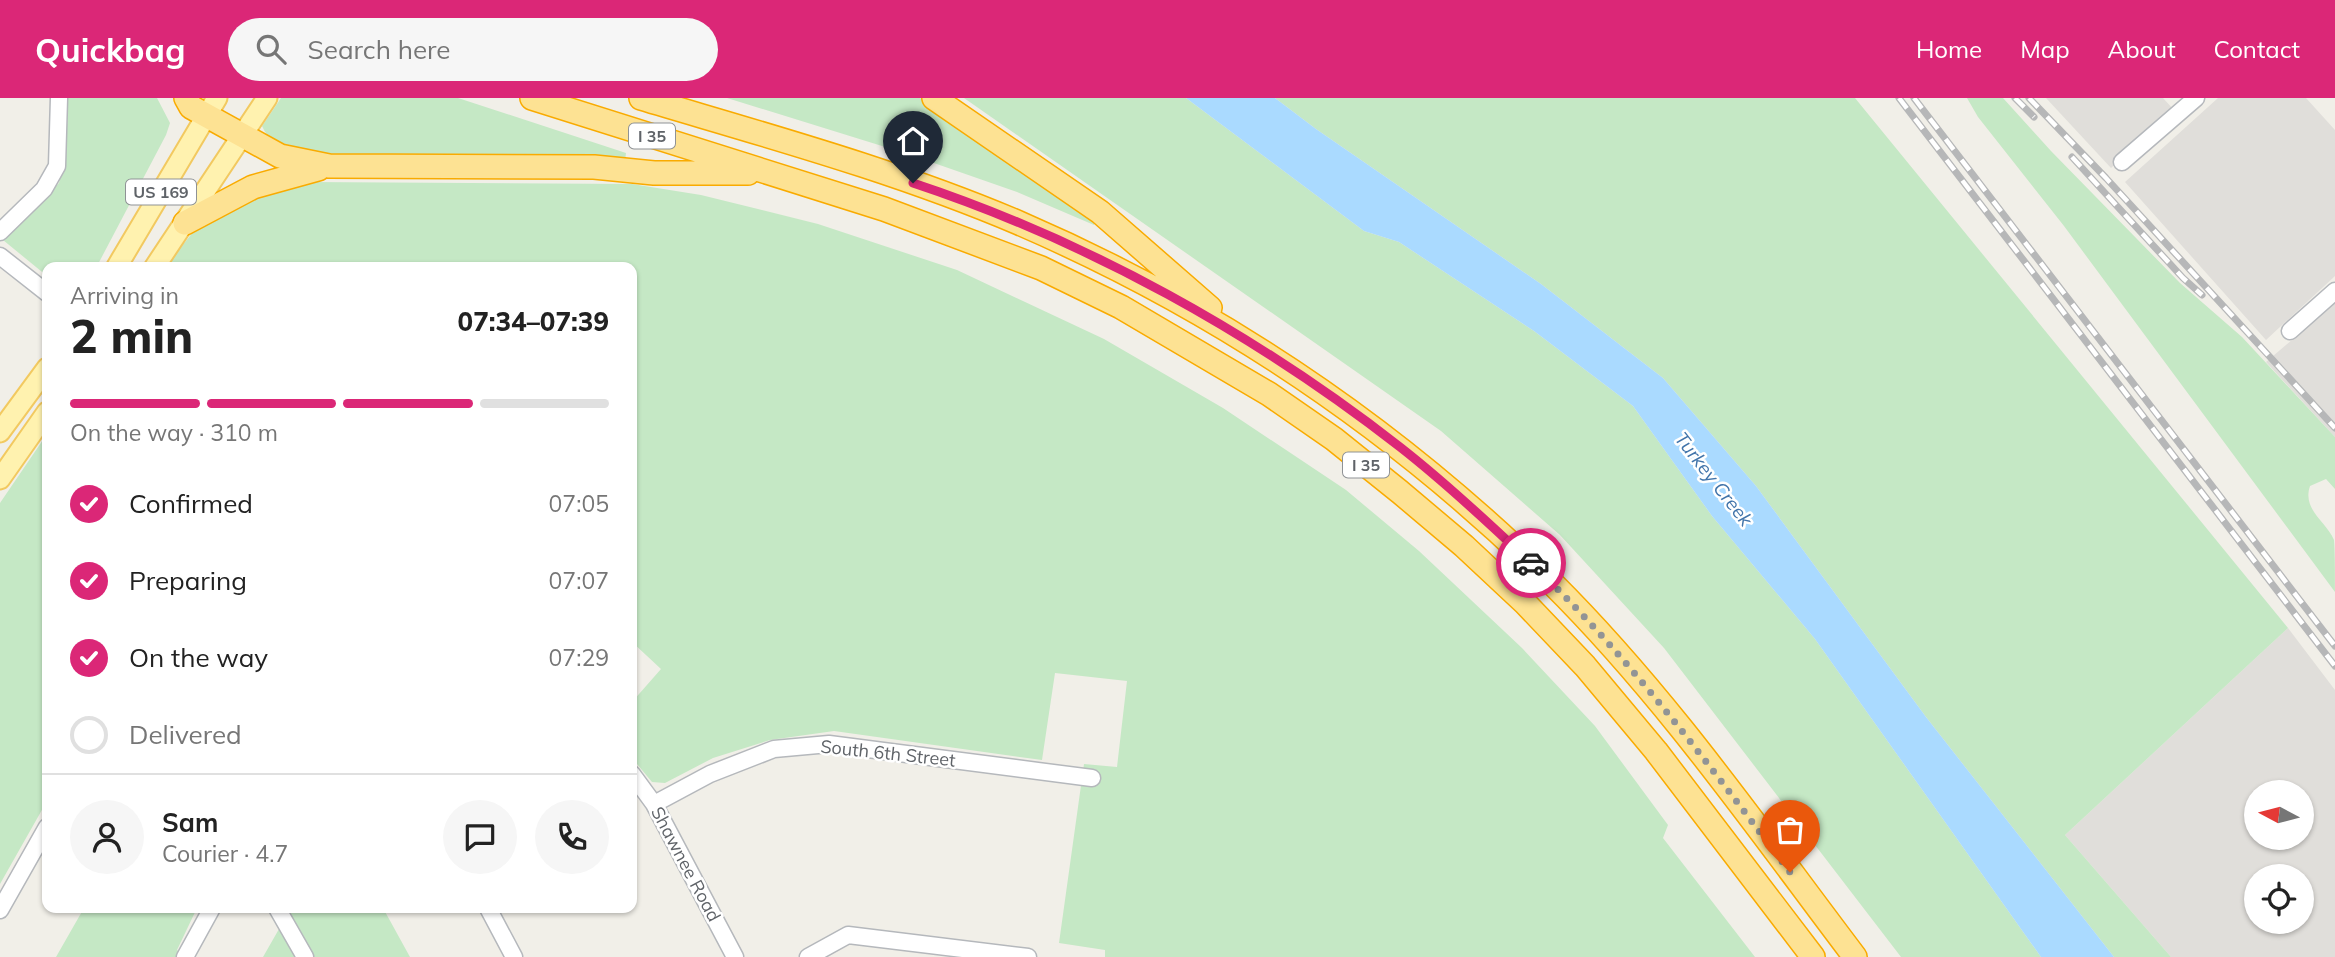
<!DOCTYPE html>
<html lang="en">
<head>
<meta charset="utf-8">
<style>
	body { margin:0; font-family:Mulish,sans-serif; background:#f6f6f6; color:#222; height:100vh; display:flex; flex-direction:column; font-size:26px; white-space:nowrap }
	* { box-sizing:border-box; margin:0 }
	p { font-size:23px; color:#767676 }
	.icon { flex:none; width:38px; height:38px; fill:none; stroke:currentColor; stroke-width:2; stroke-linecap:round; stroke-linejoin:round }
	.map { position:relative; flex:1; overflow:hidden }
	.drawer { position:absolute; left:42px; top:164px; width:595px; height:651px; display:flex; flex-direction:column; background:#fff; border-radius:14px; box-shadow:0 2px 5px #0004 }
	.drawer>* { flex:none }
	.needle { width:46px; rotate:277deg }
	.tools { position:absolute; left:2244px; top:682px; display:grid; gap:14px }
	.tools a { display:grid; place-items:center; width:70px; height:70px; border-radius:50%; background:#fff; box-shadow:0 2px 5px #0004; font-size:35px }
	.pin { position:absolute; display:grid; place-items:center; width:60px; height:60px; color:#fff; margin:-72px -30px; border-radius:50% 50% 50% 0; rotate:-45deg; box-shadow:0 0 7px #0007 }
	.pin .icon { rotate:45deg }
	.courier { position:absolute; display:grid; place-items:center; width:70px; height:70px; margin:-35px; border:5px solid #db2777; border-radius:50%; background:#fff; color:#222; box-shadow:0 2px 9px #0007 }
	.overview em { font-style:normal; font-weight:800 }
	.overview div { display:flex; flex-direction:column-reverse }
	.overview { display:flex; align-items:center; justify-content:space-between; height:119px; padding:0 28px }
	h1 { font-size:46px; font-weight:800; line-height:52px }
	.bar { display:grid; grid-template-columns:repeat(4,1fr); gap:10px 7px; align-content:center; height:84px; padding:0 28px }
	.bar i { height:9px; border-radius:5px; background:#e0e0e0 }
	.bar .selected { background:#db2777 }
	.bar p { grid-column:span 4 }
	.line { display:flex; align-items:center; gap:18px; padding:0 28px; border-top:2px solid #e0e0e0 }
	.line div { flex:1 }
	.round { display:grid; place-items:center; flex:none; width:74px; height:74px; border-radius:37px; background:#f6f6f6 }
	ol { padding:0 28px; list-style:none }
	li { display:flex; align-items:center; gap:21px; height:77px }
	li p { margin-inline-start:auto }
	li .icon { padding:7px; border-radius:50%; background:#db2777; color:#fff; stroke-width:4 }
	li:last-child { color:#767676 }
	li i { width:38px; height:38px; border:4px solid #e0e0e0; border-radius:50% }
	header { display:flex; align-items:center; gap:42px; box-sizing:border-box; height:98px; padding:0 35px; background:#db2777; color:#fff }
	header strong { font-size:33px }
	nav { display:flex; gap:38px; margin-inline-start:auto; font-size:24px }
	.search { width:490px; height:63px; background:#f6f6f6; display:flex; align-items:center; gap:18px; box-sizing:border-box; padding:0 24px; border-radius:38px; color:#767676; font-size:26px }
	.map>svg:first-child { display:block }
</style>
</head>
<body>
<header>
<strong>Quickbag</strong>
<div class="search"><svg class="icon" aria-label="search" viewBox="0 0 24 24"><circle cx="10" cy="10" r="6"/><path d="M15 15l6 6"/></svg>Search here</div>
<nav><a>Home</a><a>Map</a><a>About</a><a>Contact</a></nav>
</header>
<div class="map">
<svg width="2335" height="859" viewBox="0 0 2335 859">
	<rect width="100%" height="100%" fill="#f1efe8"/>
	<!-- industrial -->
	<path fill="#e0deda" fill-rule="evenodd" d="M 2046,0 L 2163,0 L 2174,12 L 2111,70 Z
		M 2218,0 L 2306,0 L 2335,32 L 2335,178 L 2266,242 L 2125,84 Z
		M 2335,205 L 2335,339 L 2266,264 Z
		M 2288,530 L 2335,592 L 2335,859 L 2171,859 L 2065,737 ZM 2256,695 L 2301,695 L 2301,740 L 2256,740 ZM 2256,779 L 2301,779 L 2301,824 L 2256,824 Z"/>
	<!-- green -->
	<path fill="#c5e8c5" d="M 68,0 L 157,0 L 170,25 L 166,37 L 96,170 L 47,170 L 47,178 L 3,142 L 59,85 L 66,56 Z
		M 281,0 L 458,0 L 626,55 L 625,63 L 336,58 C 311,55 273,55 262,28 Z
		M 727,0 L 920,0 L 1062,95 L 1095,121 L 1094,127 L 1017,94 L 911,57 Z
		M 964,0 L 1186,0 L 1364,133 L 1399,144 L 1534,233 L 1633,308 L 1712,418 L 1815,541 L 2041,859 L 1901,859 L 1664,550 L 1560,437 L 1441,333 Z
		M 1275,0 L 1855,0 L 2288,530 L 2065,737 L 2171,859 L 2114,859 L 1926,619 L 1756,388 L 1663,280 L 1541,186 L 1316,31 Z
		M 1967,0 L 2003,0 L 2051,53 L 2180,185 L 2242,239 L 2335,339 L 2335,391 L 2326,381 L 2310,388 C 2302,412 2326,423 2334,442 C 2335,453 2335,481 2335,494 L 2064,128 L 1978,19 Z
		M 307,84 L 632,86 L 701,97 L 818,126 L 957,172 L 1104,241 L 1223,310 L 1346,392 L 1419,453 L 1522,550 L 1595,628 L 1668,727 L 1663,740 L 1755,859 L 1105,859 L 1105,852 L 1059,845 L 1084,666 L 1117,669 L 1127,583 L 1055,575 L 1042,662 L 834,633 L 770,642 L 713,660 L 665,685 L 652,684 L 632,660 L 632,604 L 661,571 L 632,544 L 632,170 L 164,170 L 198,128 L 235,104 Z
		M 47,336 L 47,703 L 0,786 L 0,405 Z
		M 84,810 L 197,810 L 177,852 L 185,859 L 56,859 Z
		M 291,810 L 383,810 L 410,859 L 263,859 Z"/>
	<!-- water -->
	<path fill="#aadaff" d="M 1186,0 L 1275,0 L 1316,31 L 1541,186 L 1663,280 L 1756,388 L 1926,619 L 2114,859 L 2041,859 L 1815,541 L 1712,418 L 1633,308 L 1534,233 L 1399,144 L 1364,133 Z"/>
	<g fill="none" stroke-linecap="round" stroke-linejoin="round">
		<defs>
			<path id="minor" d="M 2122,64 L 2196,0
				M 0,134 L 44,91 L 57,68 L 59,0
				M 0,158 L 47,195
				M 2290,233 L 2335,193
				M 632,676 L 654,706 L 735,859
				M 654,706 L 710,676 L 774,651 L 829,646 L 1092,680
				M 277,810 L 305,859
				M 488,810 L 514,859
				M 0,812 L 47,729
				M 185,859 L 212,810
				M 808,859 L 848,837 L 1028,859"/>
			<path id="major" d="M 116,170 L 217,0
				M 154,170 L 267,0
				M 0,334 L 47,270
				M 0,381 L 47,314"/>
			<path id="highway" d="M 186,0 L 191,9 L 280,58 L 329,68 L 594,69 L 654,75 L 748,75
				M 532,0 L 884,111 L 1041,170 L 1121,209 L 1269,296 L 1334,341 L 1400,394 L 1464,448 L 1525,505 L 1585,568 L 1656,653 L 1813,859
				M 641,0 C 768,38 897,73 1019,125 C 1218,211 1397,332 1551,484 C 1665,597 1758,731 1855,859
				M 934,0 L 1100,114 L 1210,210
				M 185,125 L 253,89 L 318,71"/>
		</defs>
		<!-- minor casing -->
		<use href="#minor" stroke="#b5b8bc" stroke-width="19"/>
		<!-- major casing -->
		<use href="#major" stroke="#f2c960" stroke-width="23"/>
		<!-- highway casing -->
		<use href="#highway" stroke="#f9ab00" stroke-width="26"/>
		<!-- minor -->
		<use href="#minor" stroke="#fff" stroke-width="16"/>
		<!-- major -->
		<use href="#major" stroke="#fff2af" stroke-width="19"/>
		<!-- highway -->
		<use href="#highway" stroke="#fde293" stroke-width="23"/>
		<defs>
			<path id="rail" d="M 1899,0 L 2335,568
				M 1914,0 L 2335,548
				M 2015,0 L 2034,19
				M 2029,0 L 2106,80 L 2335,330
				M 2072,59 L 2183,180 L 2202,197"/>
		</defs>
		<!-- rail casing -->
		<use href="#rail" stroke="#b6b7b8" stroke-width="7"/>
		<!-- rail -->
		<use href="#rail" stroke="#fff" stroke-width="4.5" stroke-dasharray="13" stroke-linecap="butt"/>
	</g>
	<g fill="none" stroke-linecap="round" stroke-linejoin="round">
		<!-- done -->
		<path stroke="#929495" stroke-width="7" stroke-dasharray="0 12.6" d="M 1531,465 C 1629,558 1709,667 1790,774"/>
		<!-- route -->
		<path stroke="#db2777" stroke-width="9" d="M 913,85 C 1088,143 1255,236 1400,349 C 1446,385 1489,425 1531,465"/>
	</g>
	<g text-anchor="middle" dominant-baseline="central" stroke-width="5" stroke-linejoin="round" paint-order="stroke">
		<!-- shield labels -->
		<g fill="#fff" stroke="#8f9295" stroke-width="2">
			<rect x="629" y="25.5" width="46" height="25" rx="5"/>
			<rect x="126" y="81.5" width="70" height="25" rx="5"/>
			<rect x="1343" y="354.5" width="46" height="25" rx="5"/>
		</g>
		<g font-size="16" font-weight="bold" fill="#5f6368">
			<text x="652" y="38">I 35</text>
			<text x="161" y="94">US 169</text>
			<text x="1366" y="367">I 35</text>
		</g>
		<!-- street labels -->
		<g font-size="18" fill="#5f6368" stroke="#fff">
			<text transform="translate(888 655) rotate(6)">South 6th Street</text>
			<text transform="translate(686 766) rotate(62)">Shawnee Road</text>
		</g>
		<!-- water labels -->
		<g font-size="19" font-style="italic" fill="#4174aa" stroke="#fff">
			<text transform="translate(1714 381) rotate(52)">Turkey Creek</text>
		</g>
	</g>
</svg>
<div class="tools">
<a><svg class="needle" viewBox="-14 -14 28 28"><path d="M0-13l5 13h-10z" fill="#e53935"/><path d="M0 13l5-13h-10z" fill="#767676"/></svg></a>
<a><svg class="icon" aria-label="locate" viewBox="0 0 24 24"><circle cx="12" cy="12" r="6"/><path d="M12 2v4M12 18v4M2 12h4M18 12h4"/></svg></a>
</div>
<div class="pin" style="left:1790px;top:774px;background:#ea580c"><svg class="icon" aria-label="bag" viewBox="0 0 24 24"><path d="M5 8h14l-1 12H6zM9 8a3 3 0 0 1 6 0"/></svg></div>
<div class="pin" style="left:913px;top:85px;background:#1f2937"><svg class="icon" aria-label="home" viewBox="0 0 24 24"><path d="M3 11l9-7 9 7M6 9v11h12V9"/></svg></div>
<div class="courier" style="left:1531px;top:465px"><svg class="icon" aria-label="car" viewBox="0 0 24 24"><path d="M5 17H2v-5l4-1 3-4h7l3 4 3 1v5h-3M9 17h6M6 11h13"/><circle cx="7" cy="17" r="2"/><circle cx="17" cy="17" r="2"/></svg></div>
<section class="drawer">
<div class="overview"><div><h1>2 min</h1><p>Arriving in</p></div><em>07:34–07:39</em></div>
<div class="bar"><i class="selected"></i><i class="selected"></i><i class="selected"></i><i></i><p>On the way · 310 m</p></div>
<ol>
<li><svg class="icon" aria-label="check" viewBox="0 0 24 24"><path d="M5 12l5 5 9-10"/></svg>Confirmed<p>07:05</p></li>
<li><svg class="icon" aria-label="check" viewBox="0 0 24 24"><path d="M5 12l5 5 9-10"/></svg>Preparing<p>07:07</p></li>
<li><svg class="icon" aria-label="check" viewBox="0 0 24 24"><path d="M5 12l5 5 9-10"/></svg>On the way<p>07:29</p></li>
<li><i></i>Delivered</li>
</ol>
<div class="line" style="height:126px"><a class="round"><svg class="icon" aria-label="person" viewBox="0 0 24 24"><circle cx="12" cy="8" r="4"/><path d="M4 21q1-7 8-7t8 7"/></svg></a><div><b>Sam</b><p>Courier · 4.7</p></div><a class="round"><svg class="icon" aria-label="chat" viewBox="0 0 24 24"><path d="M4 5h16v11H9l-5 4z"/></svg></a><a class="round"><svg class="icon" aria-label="phone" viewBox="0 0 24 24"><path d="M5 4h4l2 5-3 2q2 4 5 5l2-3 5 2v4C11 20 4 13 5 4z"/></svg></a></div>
</section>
</div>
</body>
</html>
